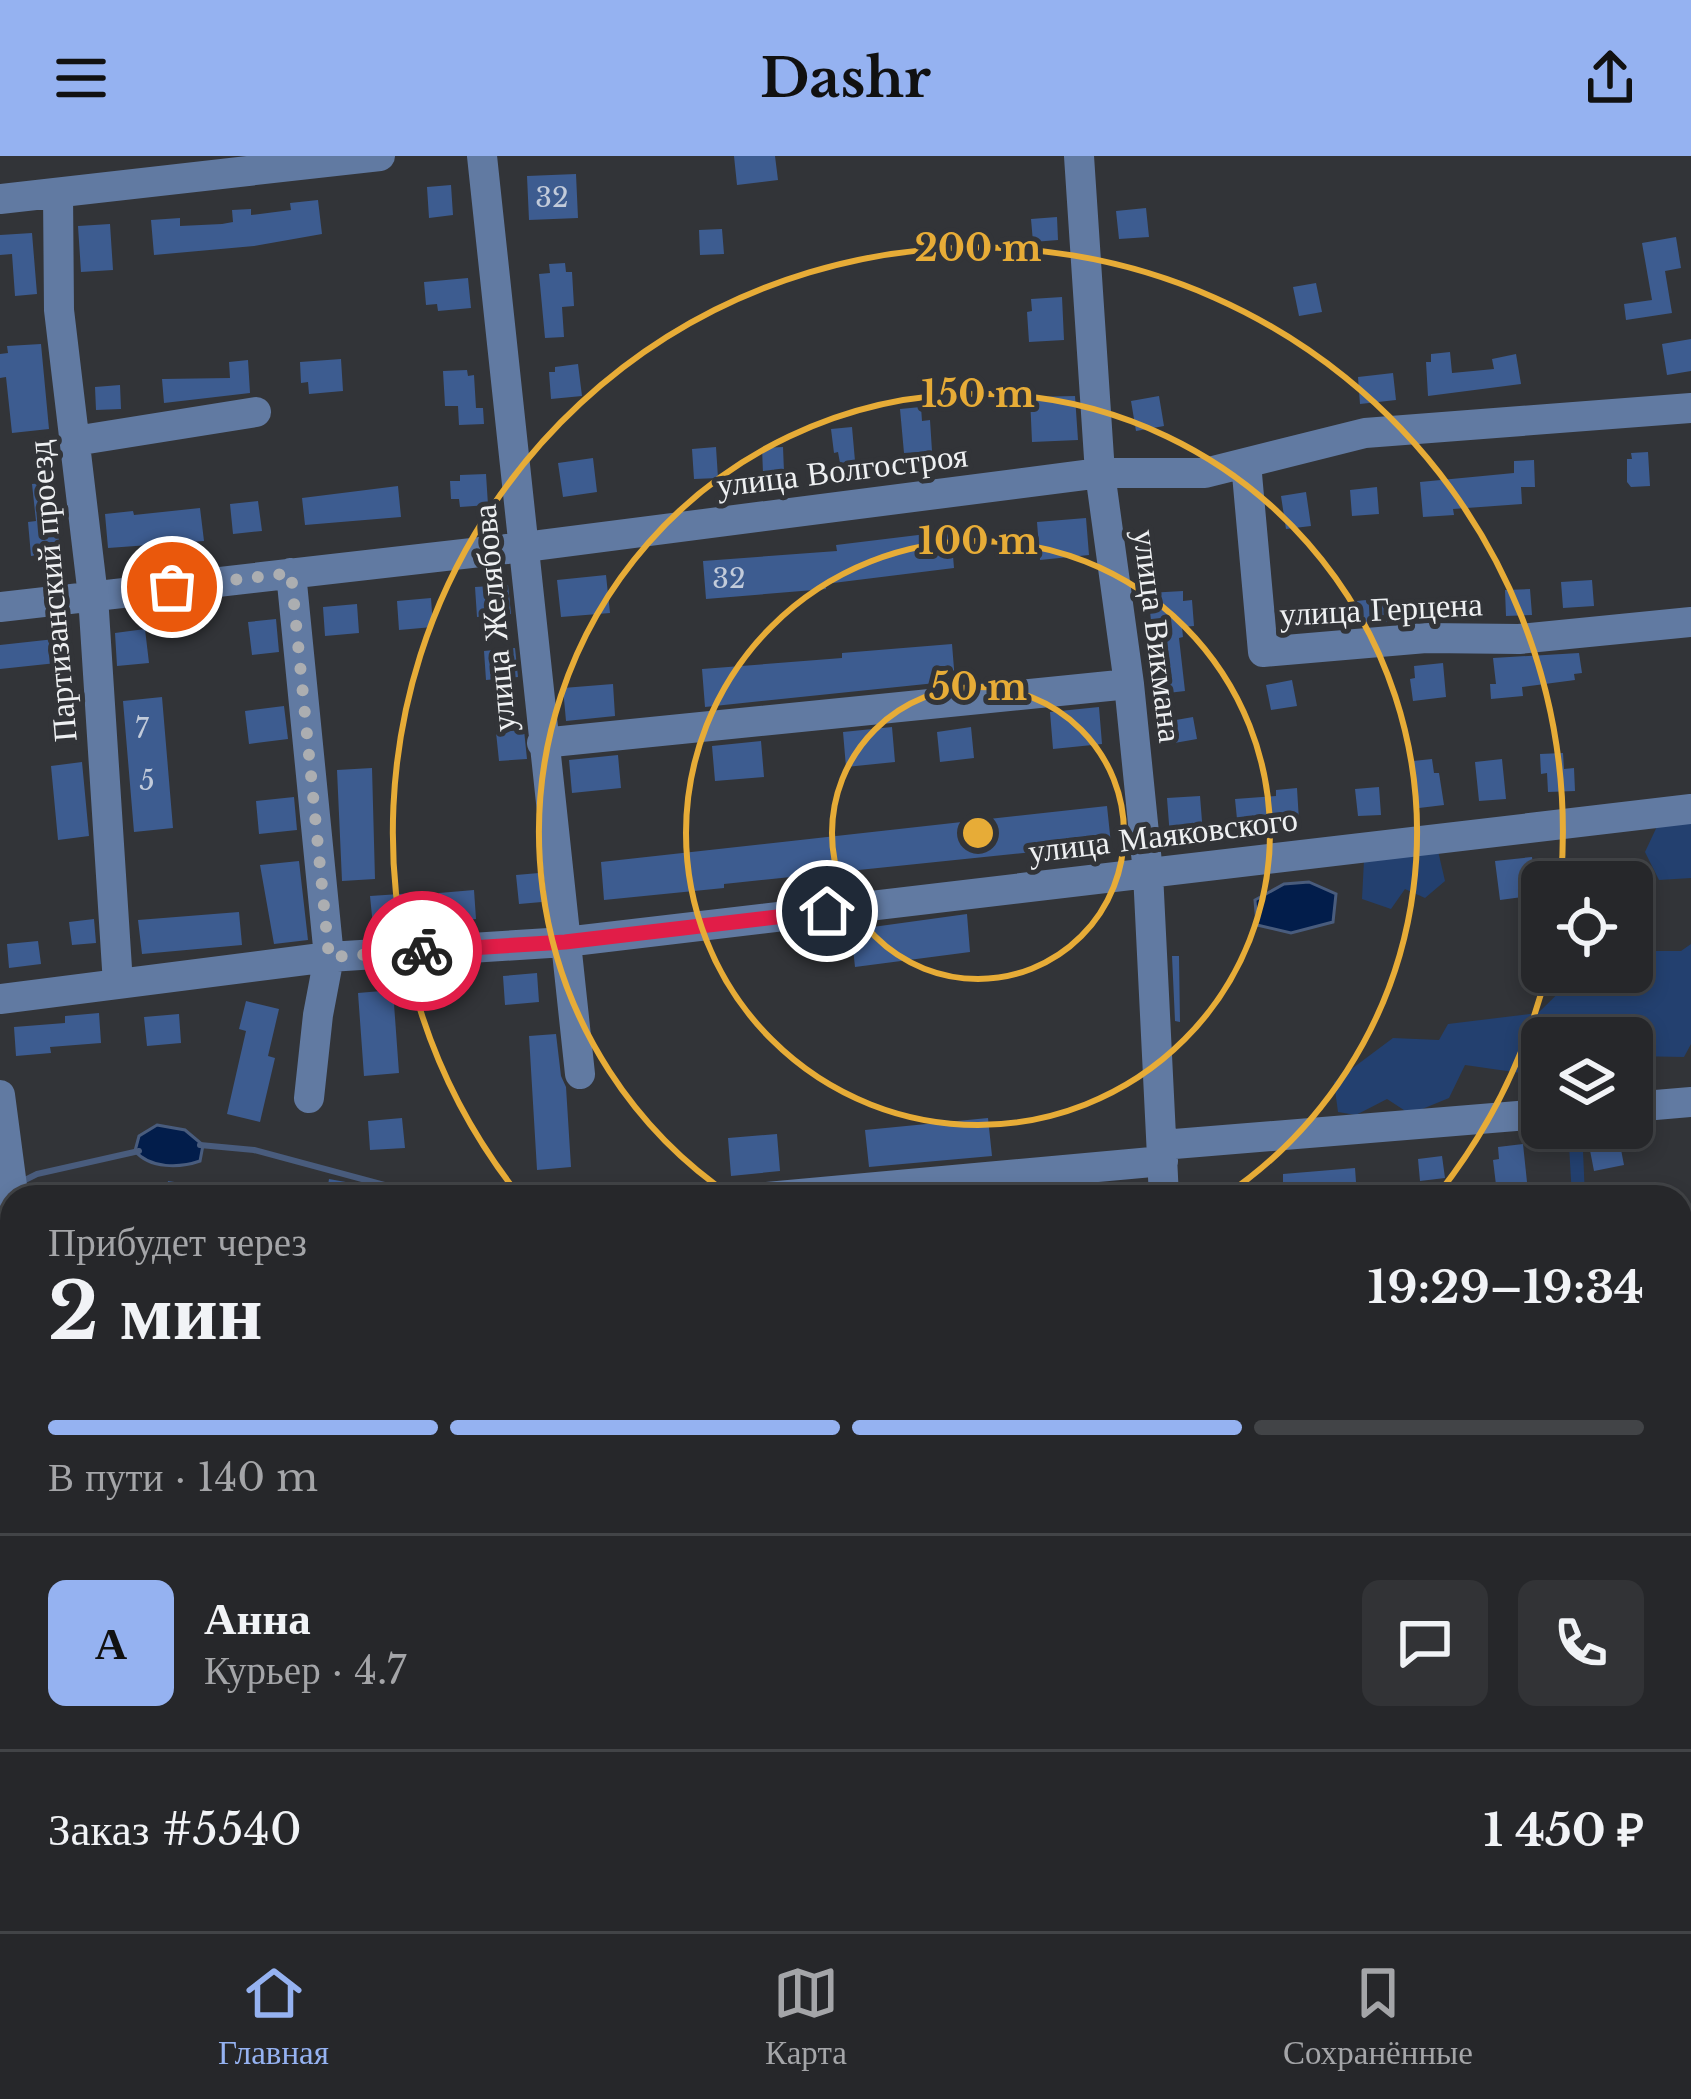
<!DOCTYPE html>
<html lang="ru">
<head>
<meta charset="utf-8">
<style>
	body { margin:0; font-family:"Libre Baskerville",serif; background:#323336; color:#f1f3f6; height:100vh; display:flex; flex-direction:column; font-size:45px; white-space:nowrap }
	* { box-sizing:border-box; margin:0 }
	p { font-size:39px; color:#a4a5a8 }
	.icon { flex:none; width:66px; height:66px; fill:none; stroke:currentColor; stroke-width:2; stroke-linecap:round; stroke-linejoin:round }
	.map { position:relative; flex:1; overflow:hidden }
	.side { position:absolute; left:0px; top:1029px; width:1692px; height:747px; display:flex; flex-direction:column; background:#26272a; border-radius:36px 36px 0 0; box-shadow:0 6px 18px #0003,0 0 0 3px #424447 }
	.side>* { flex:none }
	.tools { position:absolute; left:1521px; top:705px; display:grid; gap:24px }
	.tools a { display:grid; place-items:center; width:132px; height:132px; border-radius:18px; background:#26272a; box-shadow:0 6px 18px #0003,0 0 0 3px #424447; font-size:60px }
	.pin { position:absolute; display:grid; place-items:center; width:102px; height:102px; color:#fff; margin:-51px; border:6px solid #fff; border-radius:50%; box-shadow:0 3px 12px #0007 }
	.courier { position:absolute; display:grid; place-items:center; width:120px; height:120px; margin:-60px; border:9px solid #e11d48; border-radius:50%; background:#fff; color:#222; box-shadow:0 3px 15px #0007 }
	.head em { font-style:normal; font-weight:800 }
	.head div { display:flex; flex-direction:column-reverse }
	.head { display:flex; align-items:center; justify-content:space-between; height:204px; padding:0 48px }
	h1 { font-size:78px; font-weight:800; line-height:90px }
	.bar { display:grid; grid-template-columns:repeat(4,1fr); gap:18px 12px; align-content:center; height:144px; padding:0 48px }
	.bar i { height:15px; border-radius:9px; background:#424447 }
	.bar .selected { background:#95b2f1 }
	.bar p { grid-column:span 4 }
	.line { display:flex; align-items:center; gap:30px; padding:0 48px; border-top:3px solid #424447 }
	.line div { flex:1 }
	.round { display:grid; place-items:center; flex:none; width:126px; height:126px; border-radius:18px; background:#323336 }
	header { display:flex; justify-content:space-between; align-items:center; height:156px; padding:0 48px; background:#95b2f1; color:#111; font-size:54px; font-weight:800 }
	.dock { display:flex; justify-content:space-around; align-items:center; height:168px; border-top:3px solid #424447; background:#26272a; font-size:33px; color:#a4a5a8 }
	.dock a { display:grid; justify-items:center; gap:6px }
	.dock .selected { color:#95b2f1 }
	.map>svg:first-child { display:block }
</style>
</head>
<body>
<header><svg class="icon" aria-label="menu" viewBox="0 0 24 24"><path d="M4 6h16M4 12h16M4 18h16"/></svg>Dashr<svg class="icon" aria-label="share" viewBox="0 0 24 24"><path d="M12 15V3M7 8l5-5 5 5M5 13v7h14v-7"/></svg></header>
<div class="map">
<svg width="1691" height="1775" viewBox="0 0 1691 1775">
	<rect width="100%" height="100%" fill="#323438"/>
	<!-- green -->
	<path fill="#23406f" d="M 1691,661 L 1691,722 L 1659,724 L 1645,696 L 1660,664 Z
		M 1438,695 L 1445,725 L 1425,742 L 1405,733 L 1391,753 L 1362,743 L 1364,704 Z
		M 1691,788 L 1691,888 L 1684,901 L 1632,900 L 1632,882 L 1542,882 L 1542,920 L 1465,909 L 1449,942 L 1410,958 L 1387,943 L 1356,959 L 1338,956 L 1334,926 L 1393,882 L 1439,884 L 1448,868 L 1538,857 L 1580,816 L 1632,816 L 1632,795 L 1681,795 Z
		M 1568,972 L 1582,972 L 1585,1041 L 1572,1041 Z"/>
	<!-- water -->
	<path fill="#021d4b" stroke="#495c7d" stroke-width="3" d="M 1309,726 L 1336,738 L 1333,766 L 1291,777 L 1257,769 L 1255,744 L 1284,728 Z
		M 157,969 L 185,974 L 203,989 L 200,1005 C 180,1012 150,1013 135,995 L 139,980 Z"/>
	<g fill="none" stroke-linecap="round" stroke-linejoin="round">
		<!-- stream -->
		<path stroke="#495c7d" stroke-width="6" d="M 200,989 L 254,994 L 429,1041
			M 19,1027 L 37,1018 L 139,995
			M 1680,1059 L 1691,1057"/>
	</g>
	<!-- building -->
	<path fill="#3d5c90" d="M 734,0 L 775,0 L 778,24 L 737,29 Z
		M 576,18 L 578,62 L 529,64 L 527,20 Z
		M 451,29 L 453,59 L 429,62 L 427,31 Z
		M 318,44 L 322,78 L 254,90 L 154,99 L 151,64 L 180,62 L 180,70 L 222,68 L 233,66 L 232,54 L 251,53 L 251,59 L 291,54 L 290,47 Z
		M 1146,52 L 1149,81 L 1119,83 L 1116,55 Z
		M 1057,61 L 1058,84 L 1033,86 L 1031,63 Z
		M 110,68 L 113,114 L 81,116 L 78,70 Z
		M 722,73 L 724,98 L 700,99 L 699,74 Z
		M 32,77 L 37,138 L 15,140 L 12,98 L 0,99 L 0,79 Z
		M 1676,81 L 1681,112 L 1665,115 L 1672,157 L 1626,164 L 1624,148 L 1652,144 L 1642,87 Z
		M 565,107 L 566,116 L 572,116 L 574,150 L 562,151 L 564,181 L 545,182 L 539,118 L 550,117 L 549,108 Z
		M 468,122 L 471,152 L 438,155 L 437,148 L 426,149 L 424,126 Z
		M 1316,127 L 1322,156 L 1299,160 L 1293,131 Z
		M 1062,141 L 1064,184 L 1029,186 L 1027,156 L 1032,155 L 1031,143 Z
		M 1691,183 L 1691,215 L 1667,219 L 1662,188 Z
		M 41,188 L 49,273 L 12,277 L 6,221 L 0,222 L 0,198 L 8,197 L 7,190 Z
		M 1450,196 L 1452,217 L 1494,213 L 1492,203 L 1516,198 L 1521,228 L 1428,240 L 1426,206 L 1431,206 L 1431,198 Z
		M 341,203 L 343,235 L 309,238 L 308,226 L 301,227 L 300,206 Z
		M 248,204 L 250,237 L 164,247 L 162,223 L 230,222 L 229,206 Z
		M 578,208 L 582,240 L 551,243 L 549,216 L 555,216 L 555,211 Z
		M 467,214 L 468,220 L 474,219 L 476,252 L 483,252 L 484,268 L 459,269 L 458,250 L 445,250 L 443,215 Z
		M 1393,217 L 1396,244 L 1360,248 L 1358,221 Z
		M 120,229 L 121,253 L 96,254 L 95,231 Z
		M 1075,240 L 1078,284 L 1032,286 L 1030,241 Z
		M 1159,240 L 1164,270 L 1136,275 L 1131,245 Z
		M 921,251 L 922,265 L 930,264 L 932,295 L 904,297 L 900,253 Z
		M 852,271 L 855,305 L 840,307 L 838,296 L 834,297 L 831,273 Z
		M 716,291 L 718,322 L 694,323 L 692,293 Z
		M 783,291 L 784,316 L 763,317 L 762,292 Z
		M 1648,296 L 1650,330 L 1631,331 L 1627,326 L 1627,303 L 1632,303 L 1631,297 Z
		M 593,302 L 597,336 L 563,341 L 558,307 Z
		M 1534,304 L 1535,331 L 1521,331 L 1522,348 L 1453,353 L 1454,359 L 1423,361 L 1420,326 L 1514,317 L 1514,305 Z
		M 486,318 L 488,349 L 460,351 L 459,343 L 451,343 L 450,325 L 460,325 L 460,319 Z
		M 55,326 L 60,397 L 31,400 L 28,366 L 36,365 L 32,328 Z
		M 398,330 L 401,361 L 305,369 L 302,342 Z
		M 1377,331 L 1379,358 L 1352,360 L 1350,334 Z
		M 1306,336 L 1311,370 L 1286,373 L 1281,340 Z
		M 258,345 L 262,375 L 233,378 L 230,348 Z
		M 200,352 L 204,385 L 108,392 L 105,358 L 133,355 L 134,359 Z
		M 1086,362 L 1089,399 L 1040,404 L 1037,366 Z
		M 951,375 L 954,412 L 825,428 L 826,433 L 706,443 L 703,405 L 837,395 L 836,389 Z
		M 606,419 L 610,457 L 561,461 L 557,424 Z
		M 1592,424 L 1594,450 L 1563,452 L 1561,426 Z
		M 508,429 L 511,458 L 477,461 L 475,431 Z
		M 1530,433 L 1532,459 L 1506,460 L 1505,434 Z
		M 1183,435 L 1183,445 L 1192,444 L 1194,470 L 1182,471 L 1183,481 L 1179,482 L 1185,535 L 1159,538 L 1148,437 Z
		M 431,442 L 433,471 L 399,474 L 397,445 Z
		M 1384,442 L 1387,466 L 1364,468 L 1363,461 L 1358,462 L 1357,445 Z
		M 1432,445 L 1465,445 L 1465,463 L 1432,463 Z
		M 357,448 L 359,477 L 325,480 L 323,451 Z
		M 276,463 L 279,496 L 252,499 L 248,466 Z
		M 145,473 L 149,507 L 117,510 L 115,477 Z
		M 64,482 L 66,506 L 0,513 L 0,489 Z
		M 952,488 L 955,525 L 705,551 L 702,513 L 842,502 L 842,497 Z
		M 515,492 L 518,521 L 486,524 L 484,495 Z
		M 1579,497 L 1582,517 L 1574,518 L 1575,524 L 1522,531 L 1523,540 L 1491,543 L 1490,528 L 1496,528 L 1493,502 Z
		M 1443,507 L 1446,541 L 1413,545 L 1410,523 L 1415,522 L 1414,510 Z
		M 1292,524 L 1297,550 L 1271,554 L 1266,529 Z
		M 613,528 L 615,560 L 566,565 L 563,532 Z
		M 162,541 L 173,672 L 134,676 L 123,545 Z
		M 284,550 L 288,583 L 249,588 L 245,555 Z
		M 1099,551 L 1102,588 L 1053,593 L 1050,556 Z
		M 1193,561 L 1197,583 L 1163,589 L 1159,567 Z
		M 892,571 L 895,606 L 846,611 L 843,576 Z
		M 971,571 L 974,602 L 940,606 L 937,576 Z
		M 524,574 L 527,603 L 499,605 L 496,576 Z
		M 761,585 L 764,621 L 715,625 L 712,590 Z
		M 1563,597 L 1564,613 L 1574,612 L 1575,635 L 1548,636 L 1547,617 L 1541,618 L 1540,598 Z
		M 618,599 L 621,632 L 572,637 L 569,604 Z
		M 1432,603 L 1434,617 L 1439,617 L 1444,649 L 1419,652 L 1417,638 L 1413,639 L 1413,605 Z
		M 1502,603 L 1506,643 L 1479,645 L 1475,606 Z
		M 82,606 L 89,680 L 58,684 L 51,610 Z
		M 372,612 L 375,723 L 342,725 L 337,614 Z
		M 1379,631 L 1381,659 L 1358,660 L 1355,633 Z
		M 1297,632 L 1299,665 L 1246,670 L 1246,663 L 1237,663 L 1235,643 L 1276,640 L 1276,634 Z
		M 1200,640 L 1203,678 L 1170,681 L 1167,642 Z
		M 294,641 L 297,674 L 259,678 L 256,645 Z
		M 1107,650 L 1111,688 L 724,728 L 724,732 L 604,744 L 601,706 Z
		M 1532,701 L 1536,739 L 1500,744 L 1495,705 Z
		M 299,705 L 308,784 L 274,788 L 260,709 Z
		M 1595,706 L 1598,726 L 1570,726 L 1568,710 Z
		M 539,717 L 542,746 L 519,748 L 516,719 Z
		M 474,734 L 476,763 L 442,766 L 439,737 Z
		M 430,736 L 432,749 L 387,754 L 388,768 L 373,770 L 370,740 Z
		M 239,756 L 242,789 L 142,798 L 138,764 Z
		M 967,758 L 970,796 L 855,811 L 851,774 Z
		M 94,763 L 96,787 L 72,789 L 69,766 Z
		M 38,785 L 41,808 L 9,812 L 7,788 Z
		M 1172,800 L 1179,800 L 1180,866 L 1175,865 Z
		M 537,817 L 539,846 L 505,849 L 503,820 Z
		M 393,834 L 399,917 L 364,920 L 358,837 Z
		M 246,845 L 279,853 L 268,900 L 275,902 L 260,966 L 227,958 L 246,875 L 239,873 Z
		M 99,857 L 101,887 L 50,891 L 51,897 L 16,900 L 14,871 L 65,867 L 65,860 Z
		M 179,858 L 181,887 L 147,890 L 144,861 Z
		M 556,878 L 561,920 L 566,931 L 571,1011 L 537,1014 L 529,880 Z
		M 402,962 L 405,992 L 370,994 L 368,965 Z
		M 988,962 L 992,1000 L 869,1011 L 865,974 Z
		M 777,978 L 780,1015 L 731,1020 L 728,982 Z
		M 1618,978 L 1624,1009 L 1594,1015 L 1588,984 Z
		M 1523,988 L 1527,1026 L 1496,1029 L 1493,1004 L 1499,1003 L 1498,991 Z
		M 1442,1000 L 1445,1022 L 1420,1025 L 1418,1003 Z
		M 1355,1012 L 1357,1040 L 1283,1041 L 1283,1018 Z
		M 329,1023 L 385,1033 L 384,1041 L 326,1041 Z
		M 168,1025 L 214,1032 L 213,1041 L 166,1041 Z"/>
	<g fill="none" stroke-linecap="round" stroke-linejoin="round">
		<!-- minor -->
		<path stroke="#617aa2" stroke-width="30" d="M 482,0 L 580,918
			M 1079,0 L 1100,317 L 1129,528 L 1148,717 L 1164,1041
			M 58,37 L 59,154 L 93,440 L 118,828
			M 0,43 L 380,0
			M 75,285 L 256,256
			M 1246,307 L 1263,496 L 1426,482 L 1519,483 L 1691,466
			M 291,417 L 329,801 L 318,859 L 309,942
			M 0,451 L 525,391 L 1100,317 L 1205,317 L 1365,277 L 1691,252
			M 542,587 L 1129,528
			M 0,843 L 329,801 L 565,786 L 1691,653
			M 0,939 L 12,1030 L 10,1073 L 0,1130
			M 1632,951 L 1691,946
			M 1162,989 L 1542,958
			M 767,1041 L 1163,1005
			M 0,1226 L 12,1229
			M 1680,1251 L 1691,1251
			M 0,1647 L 12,1649
			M 495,1764 L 525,1775
			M 61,1775 L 64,1764
			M 567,1775 L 571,1764
			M 1167,1775 L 1167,1764
			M 1560,1775 L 1560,1764"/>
	</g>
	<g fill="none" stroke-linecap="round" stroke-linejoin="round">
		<!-- done -->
		<path stroke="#acaeb1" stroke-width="12" stroke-dasharray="0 21.6" d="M 172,431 L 291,417 L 329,801 L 422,795"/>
		<!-- route -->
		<path stroke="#e11d48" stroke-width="15" d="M 422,795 L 565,786 L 827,755"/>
	</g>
	<!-- distance rings -->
	<g fill="none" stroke="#e7ac37" stroke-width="6">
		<circle cx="978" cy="677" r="146"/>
		<circle cx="978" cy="677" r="292"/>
		<path d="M733 1041A439 439 0 1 1 1223 1041"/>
		<path d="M1546 819A585 585 0 0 1 1439 1037M517 1037A585 585 0 1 1 1561 723"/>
	</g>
	<g text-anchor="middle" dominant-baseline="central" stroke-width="10" stroke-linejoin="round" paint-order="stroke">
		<!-- number labels -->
		<g font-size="27" fill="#c2cbda">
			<text x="552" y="41">32</text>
			<text x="729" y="422">32</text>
			<text x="142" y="572">7</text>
			<text x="147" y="624">5</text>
		</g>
		<!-- street labels -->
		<g font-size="33" fill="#eef0f2" stroke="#323438">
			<text transform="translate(842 314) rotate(-7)">улица Волгостроя</text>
			<text transform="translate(52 435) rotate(-95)">Партизанский проезд</text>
			<text transform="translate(1381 453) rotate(-3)">улица Герцена</text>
			<text transform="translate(494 462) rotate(-95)">улица Желябова</text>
			<text transform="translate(1158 480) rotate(83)">улица Викмана</text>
			<text transform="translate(1163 679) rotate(-7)">улица Маяковского</text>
		</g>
	</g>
	<circle cx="978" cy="677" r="18" fill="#e7ac37" stroke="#323438" stroke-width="6"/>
	<g font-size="36" text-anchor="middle" font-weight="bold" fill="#e7ac37" stroke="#323438" stroke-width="10" stroke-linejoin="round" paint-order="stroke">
		<text x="978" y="105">200 m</text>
		<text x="978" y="251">150 m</text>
		<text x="978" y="398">100 m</text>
		<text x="978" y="544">50 m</text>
	</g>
</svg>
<div class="tools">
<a><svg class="icon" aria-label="locate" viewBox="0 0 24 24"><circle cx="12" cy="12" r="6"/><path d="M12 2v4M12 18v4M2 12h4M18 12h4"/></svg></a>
<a><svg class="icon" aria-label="layers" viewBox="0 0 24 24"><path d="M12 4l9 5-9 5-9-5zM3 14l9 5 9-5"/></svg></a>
</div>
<div class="pin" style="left:172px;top:431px;background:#ea580c"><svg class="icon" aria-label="bag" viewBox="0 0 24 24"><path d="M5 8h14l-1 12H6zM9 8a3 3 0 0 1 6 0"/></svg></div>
<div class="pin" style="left:827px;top:755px;background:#1f2937"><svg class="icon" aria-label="home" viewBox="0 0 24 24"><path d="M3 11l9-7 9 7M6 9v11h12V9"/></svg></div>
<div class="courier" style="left:422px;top:795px"><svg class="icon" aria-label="bike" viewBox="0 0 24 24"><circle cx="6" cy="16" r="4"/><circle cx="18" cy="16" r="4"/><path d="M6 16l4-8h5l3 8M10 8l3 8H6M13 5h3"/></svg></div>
<section class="side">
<div class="head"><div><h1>2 мин</h1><p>Прибудет через</p></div><em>19:29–19:34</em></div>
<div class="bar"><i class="selected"></i><i class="selected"></i><i class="selected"></i><i></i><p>В пути · 140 m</p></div>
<div class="line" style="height:216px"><b class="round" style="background:#95b2f1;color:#111">А</b><div><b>Анна</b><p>Курьер · 4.7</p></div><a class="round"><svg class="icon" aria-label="chat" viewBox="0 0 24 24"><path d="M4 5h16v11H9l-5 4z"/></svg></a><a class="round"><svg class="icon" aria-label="phone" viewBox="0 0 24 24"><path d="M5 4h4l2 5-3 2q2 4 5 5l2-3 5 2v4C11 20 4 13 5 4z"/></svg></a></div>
<div class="line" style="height:156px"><div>Заказ #5540</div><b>1 450 ₽</b></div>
</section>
</div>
<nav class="dock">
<a class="selected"><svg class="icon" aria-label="home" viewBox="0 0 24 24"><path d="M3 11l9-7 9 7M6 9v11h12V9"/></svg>Главная</a>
<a><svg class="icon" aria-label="map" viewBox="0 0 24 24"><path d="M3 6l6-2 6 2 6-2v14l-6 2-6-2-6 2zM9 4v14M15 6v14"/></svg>Карта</a>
<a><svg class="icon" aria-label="saved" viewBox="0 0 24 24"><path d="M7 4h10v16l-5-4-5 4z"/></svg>Сохранённые</a>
</nav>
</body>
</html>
